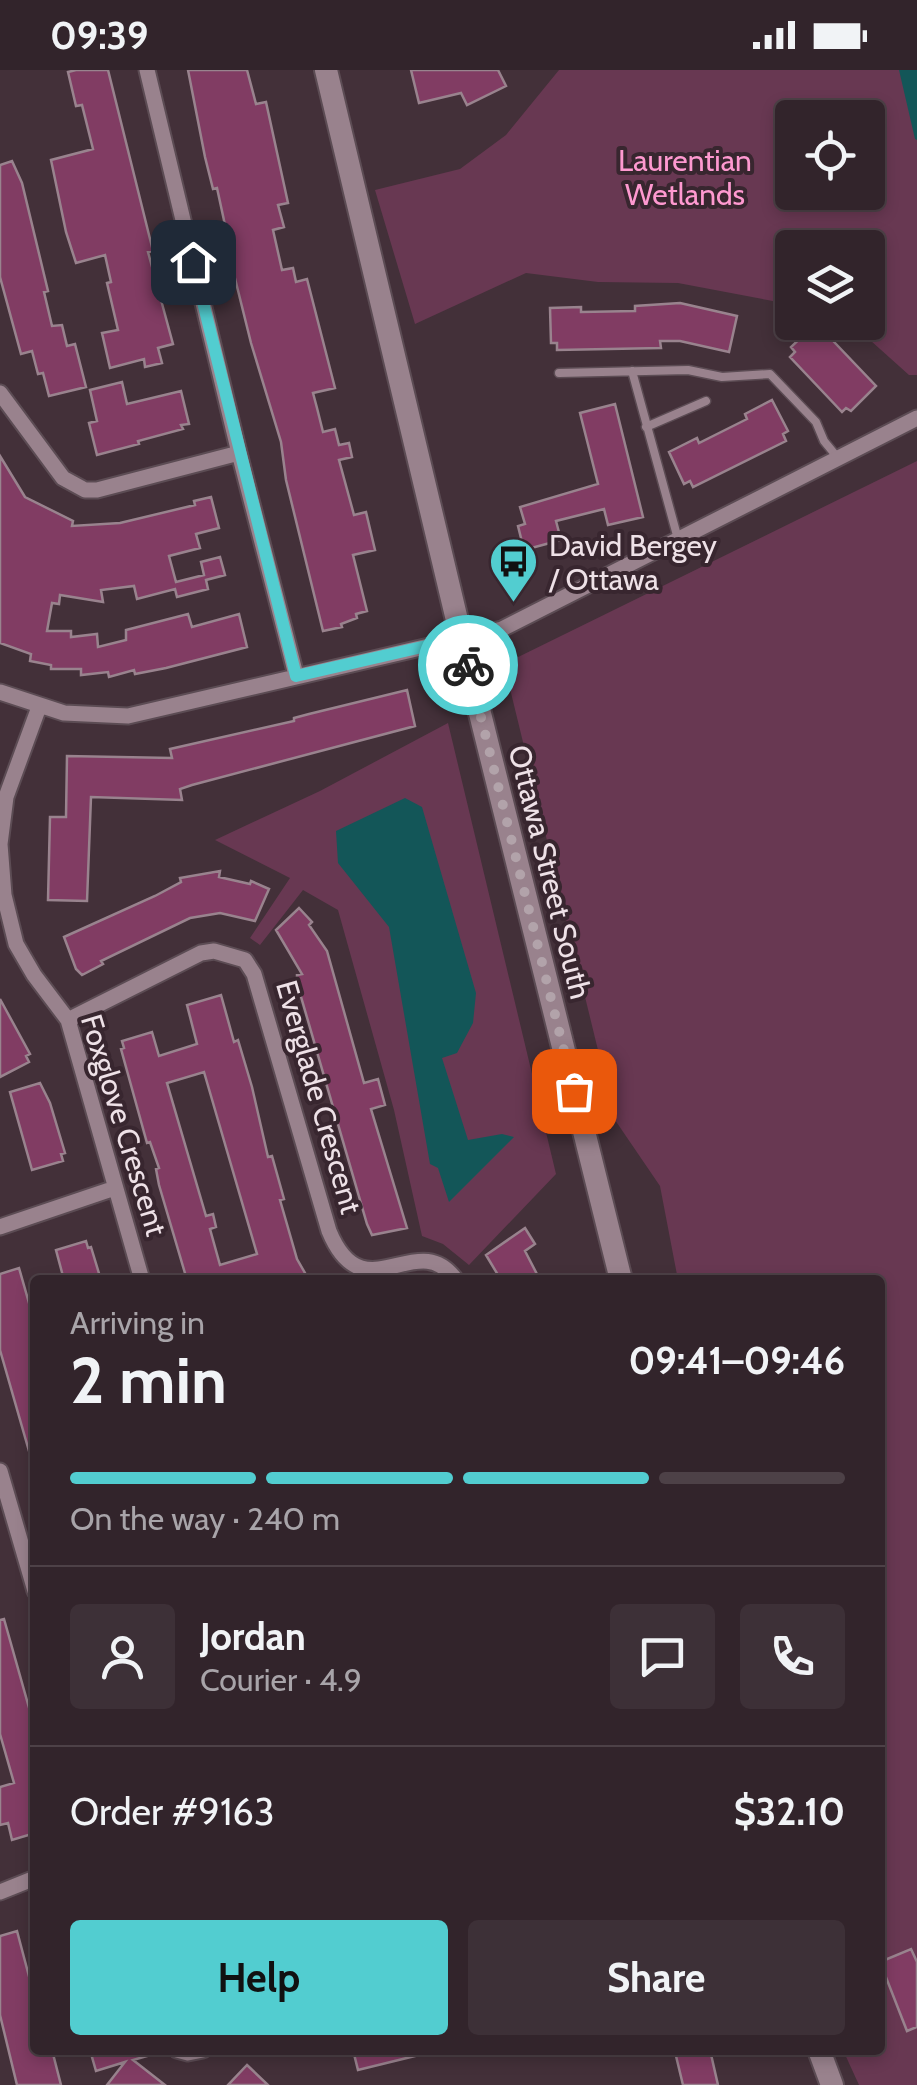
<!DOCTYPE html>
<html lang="en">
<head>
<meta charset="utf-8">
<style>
	body { margin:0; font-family:Cabin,sans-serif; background:#3d3037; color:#f1f3f6; height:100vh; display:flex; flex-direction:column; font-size:38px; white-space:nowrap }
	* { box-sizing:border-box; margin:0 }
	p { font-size:32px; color:#a8a4a9 }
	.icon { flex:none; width:55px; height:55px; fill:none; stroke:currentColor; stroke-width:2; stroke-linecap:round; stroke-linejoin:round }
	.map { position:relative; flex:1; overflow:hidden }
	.panel { position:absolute; left:30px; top:1205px; width:855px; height:780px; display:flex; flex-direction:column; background:#32242b; border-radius:10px; box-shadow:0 5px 15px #0003,0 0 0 2px #4d4147 }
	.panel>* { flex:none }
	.fabs { position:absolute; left:775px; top:30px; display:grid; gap:20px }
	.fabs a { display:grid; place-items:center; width:110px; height:110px; border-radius:10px; background:#32242b; box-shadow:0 5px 15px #0003,0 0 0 2px #4d4147; font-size:50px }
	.pin { position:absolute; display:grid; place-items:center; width:85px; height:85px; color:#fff; margin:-42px; border-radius:20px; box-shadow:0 5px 15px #0006 }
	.courier { position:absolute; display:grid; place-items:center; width:100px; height:100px; margin:-50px; border:8px solid #52cdd0; border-radius:50%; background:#fff; color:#222; box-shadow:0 2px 12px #0007 }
	.head em { font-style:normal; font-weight:700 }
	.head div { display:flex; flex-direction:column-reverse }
	.head { display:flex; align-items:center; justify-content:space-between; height:170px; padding:0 40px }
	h1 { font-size:65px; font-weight:700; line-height:75px }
	.bar { display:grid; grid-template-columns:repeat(4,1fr); gap:15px 10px; align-content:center; height:120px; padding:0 40px }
	.bar i { height:12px; border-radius:8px; background:#4d4147 }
	.bar .selected { background:#52cdd0 }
	.bar p { grid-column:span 4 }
	.line { display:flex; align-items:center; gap:25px; padding:0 40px; border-top:2px solid #4d4147 }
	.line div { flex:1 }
	.round { display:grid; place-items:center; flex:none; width:105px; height:105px; border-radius:10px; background:#3d3037 }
	.action { display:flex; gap:20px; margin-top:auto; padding:20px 40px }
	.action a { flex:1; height:115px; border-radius:10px; background:#52cdd0; color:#111; font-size:40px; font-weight:700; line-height:115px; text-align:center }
	.action a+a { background:#3d3037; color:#f1f3f6 }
	.status { display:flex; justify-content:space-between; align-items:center; height:70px; padding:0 50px; background:#32242b; direction:ltr }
	.status svg { height:28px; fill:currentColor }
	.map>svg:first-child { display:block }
</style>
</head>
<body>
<div class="status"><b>09:39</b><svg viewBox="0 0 49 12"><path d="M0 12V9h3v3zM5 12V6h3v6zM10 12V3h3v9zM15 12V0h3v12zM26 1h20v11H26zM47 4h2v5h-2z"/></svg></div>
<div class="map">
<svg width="917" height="2015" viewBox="0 0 917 2015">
	<rect width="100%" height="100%" fill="#433039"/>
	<!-- green -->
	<path fill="#683852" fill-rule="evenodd" d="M 559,0 L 917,0 L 917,305 L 909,305 L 851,253 L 868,252 L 868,178 L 792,178 L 792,232 L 789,234 L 678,213 L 598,212 L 526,203 L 415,254 L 375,120 L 460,99 L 506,65 ZM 792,48 L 868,48 L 868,122 L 792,122 Z
		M 917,391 L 917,2015 L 859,2015 L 843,1980 L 880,1980 L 880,1210 L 678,1210 L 660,1116 L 615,1050 L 504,594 Z
		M 448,653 L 556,1104 L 469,1195 L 443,1174 L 422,1166 L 394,1040 L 338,840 L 303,820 L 260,875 L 250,868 L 290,808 L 215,770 L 320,721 Z"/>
	<!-- water -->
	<path fill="#135658" d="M 899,0 L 917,0 L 917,70 L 915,69 Z
		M 405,728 L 422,737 L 476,923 L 473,953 L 457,983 L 442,988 L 468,1070 L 502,1064 L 514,1067 L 449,1132 L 438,1098 L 430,1094 L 389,857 L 338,793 L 336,761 Z"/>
	<!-- building -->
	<path fill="#813c63" stroke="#99838e" stroke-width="2.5" fill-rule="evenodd" d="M 76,0 L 108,0 L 153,181 L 148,182 L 173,274 L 158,278 L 162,293 L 145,297 L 144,289 L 110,298 L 102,263 L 118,260 L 107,213 L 111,212 L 105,185 L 76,193 L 66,162 L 51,90 L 93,79 L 82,35 L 76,36 L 68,2 Z
		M 188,0 L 247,0 L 256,34 L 266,32 L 288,133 L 278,135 L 284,157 L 273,160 L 282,200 L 293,198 L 296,212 L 307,209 L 335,318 L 313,323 L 317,338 L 323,362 L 335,359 L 339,375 L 349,373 L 352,387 L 339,390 L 354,445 L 366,442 L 375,480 L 353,485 L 367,541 L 356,544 L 357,548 L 341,554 L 342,557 L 323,561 L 286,410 L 281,372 L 251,273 L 222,156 L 225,155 L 217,118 L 213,119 L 205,87 Z
		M 411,0 L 498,0 L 506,16 L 467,35 L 461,23 L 419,33 Z
		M 12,91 L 22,113 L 48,221 L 44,222 L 52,256 L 62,255 L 67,276 L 75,274 L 86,317 L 49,326 L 43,303 L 38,304 L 32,281 L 21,284 L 0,207 L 0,95 Z
		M 680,233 L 737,246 L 729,282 L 680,271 L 660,271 L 661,278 L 557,280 L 557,273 L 551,273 L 550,238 L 581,237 L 581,242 L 635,241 L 635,236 Z
		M 816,253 L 876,316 L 851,341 L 846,338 L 842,342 L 790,287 L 795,282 L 791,277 Z
		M 122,312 L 127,334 L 181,321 L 189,354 L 181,355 L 183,359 L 138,371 L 139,374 L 97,385 L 89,353 L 97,351 L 90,320 Z
		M 772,330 L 788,361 L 783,364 L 786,371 L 693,417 L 690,411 L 684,414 L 669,382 L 697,368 L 699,373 L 747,349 L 745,344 Z
		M 615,334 L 643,447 L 608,455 L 604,439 L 556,451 L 561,470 L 524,480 L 518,456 L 525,454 L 520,437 L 598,414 L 580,343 Z
		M 0,386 L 25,427 L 73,451 L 72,456 L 120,453 L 195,435 L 194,431 L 211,427 L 219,458 L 196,464 L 200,478 L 169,486 L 176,512 L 204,505 L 201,492 L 220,487 L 225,505 L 206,510 L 208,519 L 177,527 L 175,519 L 137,529 L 134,516 L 101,520 L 103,532 L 60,525 L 59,534 L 52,533 L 47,561 L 71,561 L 71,567 L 97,564 L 98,577 L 126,570 L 126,560 L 188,544 L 192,557 L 239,544 L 247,577 L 166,598 L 135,604 L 134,600 L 109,607 L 108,602 L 81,605 L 81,599 L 51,599 L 51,595 L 30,591 L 31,584 L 0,573 Z
		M 407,620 L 415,656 L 192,715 L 180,719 L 182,730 L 91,727 L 87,831 L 48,830 L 50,747 L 66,747 L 67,686 L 172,688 L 170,679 L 294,651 L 294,648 L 309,644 Z
		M 220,801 L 219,807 L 250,814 L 251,811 L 269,819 L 255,851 L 220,843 L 190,848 L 101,891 L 103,894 L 82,905 L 76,899 L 64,867 L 155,826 L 181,812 L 180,808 Z
		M 299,838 L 312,852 L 309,855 L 327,881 L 364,1013 L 378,1009 L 385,1035 L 371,1039 L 407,1158 L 372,1165 L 367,1154 L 297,913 L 297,905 L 302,904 L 276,860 Z
		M 221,925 L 234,972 L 238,970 L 252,1017 L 268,1087 L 272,1086 L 284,1129 L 280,1130 L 297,1189 L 309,1210 L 187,1210 L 159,1115 L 156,1099 L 159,1098 L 150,1072 L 147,1073 L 121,979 L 124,978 L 122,971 L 152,962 L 159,986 L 197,974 L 187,935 ZM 204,1002 L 257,1184 L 220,1195 L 210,1159 L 216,1157 L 213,1144 L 206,1146 L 167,1013 Z
		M 0,929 L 30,984 L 26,986 L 29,992 L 0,1007 Z
		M 40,1013 L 50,1033 L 65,1083 L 61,1084 L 63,1091 L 32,1100 L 10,1022 Z
		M 525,1158 L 535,1174 L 525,1181 L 540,1210 L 501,1210 L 486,1185 Z
		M 86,1171 L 88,1178 L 91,1177 L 101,1210 L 64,1210 L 56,1180 Z
		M 19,1198 L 35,1254 L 35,1387 L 31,1388 L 0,1280 L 0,1204 Z
		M 4,1549 L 35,1659 L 35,1763 L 12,1770 L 8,1753 L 0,1755 L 0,1717 L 14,1713 L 0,1664 L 0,1550 Z
		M 17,1861 L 35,1929 L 35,1980 L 52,1980 L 61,2015 L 17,2015 L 0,1945 L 0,1866 Z
		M 911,1879 L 917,1892 L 917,1957 L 907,1961 L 880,1892 Z
		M 90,1980 L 154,1980 L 154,1984 L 133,1990 L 165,2015 L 107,2015 L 125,1992 L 96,2001 Z
		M 353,1980 L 418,1980 L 419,1985 L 358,2000 Z
		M 702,1980 L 710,1980 L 718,2015 L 683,2015 L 676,1986 Z
		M 247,1995 L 268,2015 L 228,2015 Z"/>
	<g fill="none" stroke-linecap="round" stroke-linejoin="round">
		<defs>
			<path id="service" d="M 632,301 L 678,469
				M 559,303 L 688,300 L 722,307 L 770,304 L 816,352 L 824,371 L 838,388
				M 646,357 L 706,331"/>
			<path id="minor" d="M 147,0 L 239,383 L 296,605
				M 0,323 L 63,408 L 85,420 L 97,420 L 239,383
				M 0,622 L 64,643 L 128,646 L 502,559 L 917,348
				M 39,637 L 6,727 L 0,774 L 4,825 L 16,874 L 34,905 L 68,950 L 142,1210
				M 68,950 L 201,883 L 214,881 L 245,890 L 254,904 L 329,1161 C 364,1246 417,1155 456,1210
				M 0,1157 L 115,1118
				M 0,1401 L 35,1521
				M 0,1822 L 35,1808
				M 177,1980 L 188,1983 L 203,1980"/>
			<path id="secondary" d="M 326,0 L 461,567 L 621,1210
				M 819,1980 L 832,2015"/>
		</defs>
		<!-- service casing -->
		<use href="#service" stroke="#5c4c54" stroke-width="11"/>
		<!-- minor casing -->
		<use href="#minor" stroke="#5c4c54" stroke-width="19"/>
		<!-- secondary casing -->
		<use href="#secondary" stroke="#5c4c54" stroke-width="26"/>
		<!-- service -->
		<use href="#service" stroke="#99828d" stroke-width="8"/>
		<!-- minor -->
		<use href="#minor" stroke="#99828d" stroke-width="15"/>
		<!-- secondary -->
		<use href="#secondary" stroke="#99828d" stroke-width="22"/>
	</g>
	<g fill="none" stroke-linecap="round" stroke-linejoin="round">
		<!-- done -->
		<path stroke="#b2a3aa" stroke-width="10" stroke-dasharray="0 18" d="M 468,595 L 574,1021"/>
		<!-- route -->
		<path stroke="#52cdd0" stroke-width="12" d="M 193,192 L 296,606 L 461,568 L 468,595"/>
	</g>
	<!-- icons -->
	<defs>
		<symbol id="bus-pin" viewBox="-11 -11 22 30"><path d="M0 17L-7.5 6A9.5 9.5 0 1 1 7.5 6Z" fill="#52cdd0" stroke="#38262f"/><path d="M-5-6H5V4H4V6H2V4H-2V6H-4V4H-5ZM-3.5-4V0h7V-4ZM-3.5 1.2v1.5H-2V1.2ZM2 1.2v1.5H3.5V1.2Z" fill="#111"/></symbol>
	</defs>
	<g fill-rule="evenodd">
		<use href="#bus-pin" x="486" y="464" width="55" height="75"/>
	</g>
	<g text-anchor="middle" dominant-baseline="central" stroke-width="8" stroke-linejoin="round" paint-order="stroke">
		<!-- park labels -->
		<g font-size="30" fill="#fe99d0" stroke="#38262f">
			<text x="685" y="90">Laurentian<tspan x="685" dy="34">Wetlands</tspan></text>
		</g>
		<!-- poi labels -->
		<g font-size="30" fill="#eee1e7" stroke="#38262f" text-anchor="start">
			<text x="549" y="475">David Bergey<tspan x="549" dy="34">/ Ottawa</tspan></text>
		</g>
		<!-- street labels -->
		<g font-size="30" fill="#eee1e7" stroke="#38262f">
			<text transform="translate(550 802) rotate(76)">Ottawa Street South</text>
			<text transform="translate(319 1027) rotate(74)">Everglade Crescent</text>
			<text transform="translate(124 1055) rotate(73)">Foxglove Crescent</text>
		</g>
	</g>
</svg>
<div class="fabs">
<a><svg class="icon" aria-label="locate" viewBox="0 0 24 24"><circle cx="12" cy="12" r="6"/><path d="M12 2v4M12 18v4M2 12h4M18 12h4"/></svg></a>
<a><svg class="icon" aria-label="layers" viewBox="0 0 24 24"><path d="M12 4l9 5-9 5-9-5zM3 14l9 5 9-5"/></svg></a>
</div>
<div class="pin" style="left:574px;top:1021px;background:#ea580c"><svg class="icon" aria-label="bag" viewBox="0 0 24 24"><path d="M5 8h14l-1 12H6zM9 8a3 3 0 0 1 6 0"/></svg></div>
<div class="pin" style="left:193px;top:192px;background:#1f2937"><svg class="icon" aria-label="home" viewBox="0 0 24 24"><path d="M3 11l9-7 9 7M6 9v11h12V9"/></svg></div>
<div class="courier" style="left:468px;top:595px"><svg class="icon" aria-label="bike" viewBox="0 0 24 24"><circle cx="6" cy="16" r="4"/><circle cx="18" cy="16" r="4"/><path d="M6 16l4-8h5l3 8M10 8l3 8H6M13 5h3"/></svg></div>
<section class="panel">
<div class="head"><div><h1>2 min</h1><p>Arriving in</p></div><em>09:41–09:46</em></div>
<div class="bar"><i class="selected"></i><i class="selected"></i><i class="selected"></i><i></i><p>On the way · 240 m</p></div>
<div class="line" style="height:180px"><a class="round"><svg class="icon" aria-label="person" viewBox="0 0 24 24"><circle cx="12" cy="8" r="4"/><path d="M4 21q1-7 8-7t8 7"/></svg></a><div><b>Jordan</b><p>Courier · 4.9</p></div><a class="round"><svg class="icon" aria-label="chat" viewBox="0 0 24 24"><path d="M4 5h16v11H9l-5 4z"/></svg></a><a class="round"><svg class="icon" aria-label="phone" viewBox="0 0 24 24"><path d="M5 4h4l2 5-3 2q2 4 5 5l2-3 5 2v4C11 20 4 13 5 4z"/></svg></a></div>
<div class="line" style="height:130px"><div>Order #9163</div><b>$32.10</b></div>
<div class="action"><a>Help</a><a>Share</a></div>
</section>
</div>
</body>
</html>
